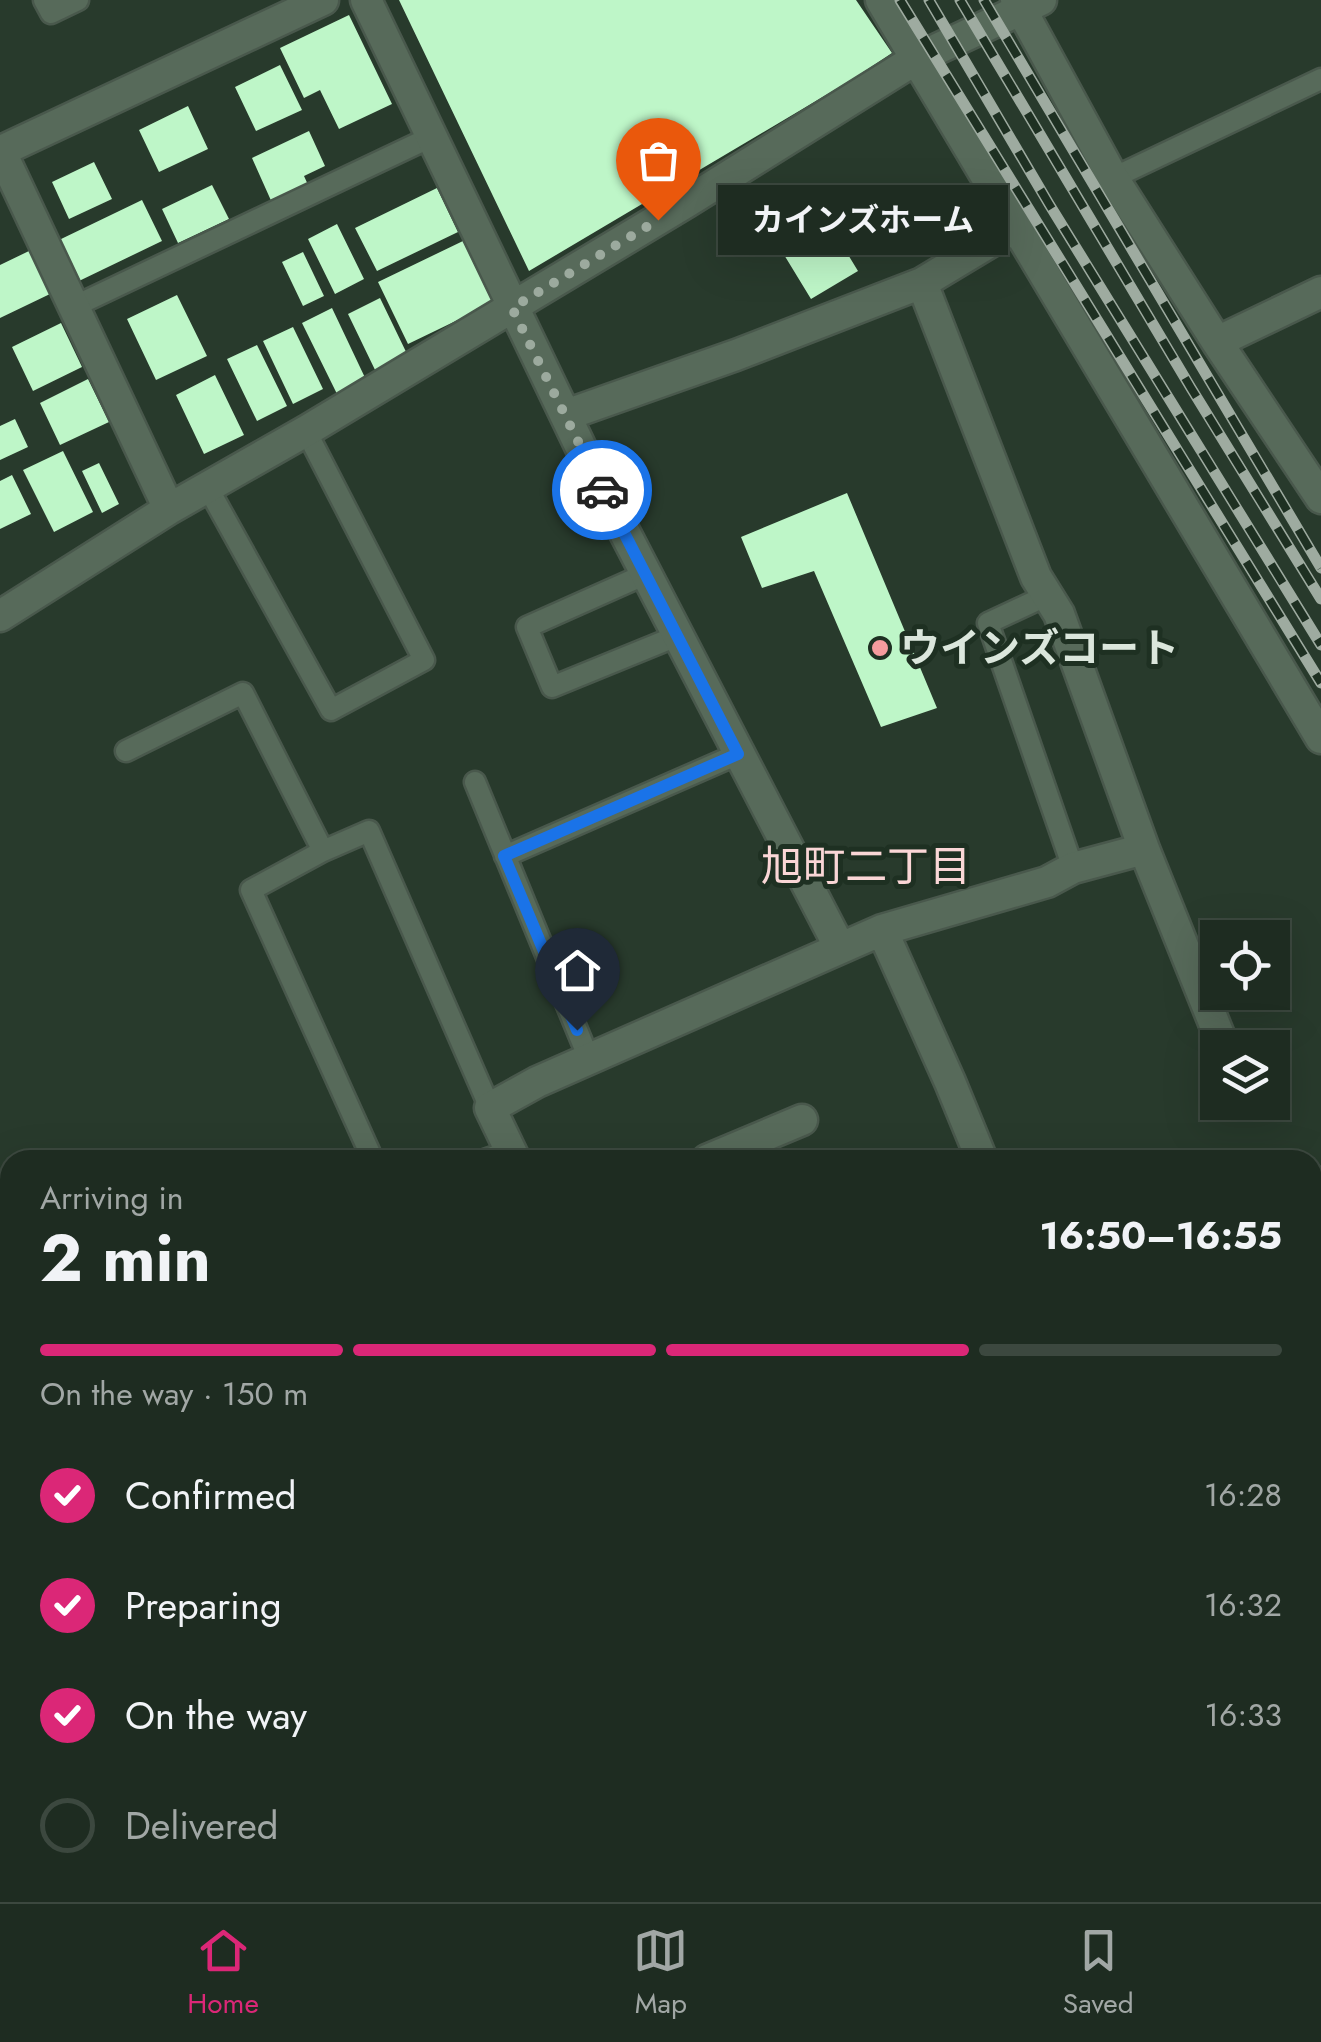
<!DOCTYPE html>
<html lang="en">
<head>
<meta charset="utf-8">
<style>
	body { margin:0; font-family:Jost,"Noto Sans JP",sans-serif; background:#2b382e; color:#f1f3f6; height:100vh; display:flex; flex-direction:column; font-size:38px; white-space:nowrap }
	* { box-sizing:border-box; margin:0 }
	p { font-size:32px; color:#a1a7a5 }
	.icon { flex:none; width:55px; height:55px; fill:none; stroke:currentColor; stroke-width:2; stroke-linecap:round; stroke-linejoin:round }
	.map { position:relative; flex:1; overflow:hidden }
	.details { position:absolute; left:0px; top:1150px; width:1322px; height:752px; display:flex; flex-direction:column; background:#1e2c21; border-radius:30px 30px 0 0; box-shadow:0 10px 40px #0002,0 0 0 2px #3c483f }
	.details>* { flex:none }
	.buttons { position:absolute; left:1200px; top:920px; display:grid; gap:20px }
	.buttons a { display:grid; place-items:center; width:90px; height:90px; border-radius:0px; background:#1e2c21; box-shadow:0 10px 40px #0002,0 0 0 2px #3c483f; font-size:50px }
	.pin { position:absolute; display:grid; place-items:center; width:85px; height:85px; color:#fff; margin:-102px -42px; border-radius:50% 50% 50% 0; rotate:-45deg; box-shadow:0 0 10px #0007 }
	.pin .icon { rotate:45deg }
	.courier { position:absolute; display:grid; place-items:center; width:100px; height:100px; margin:-50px; border:8px solid #1a73e8; border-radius:50%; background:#fff; color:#222; box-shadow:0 2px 12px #0007 }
	.bubble { position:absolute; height:70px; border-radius:0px; background:#1e2c21; box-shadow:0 10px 40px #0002,0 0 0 2px #3c483f; font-size:32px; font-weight:700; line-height:70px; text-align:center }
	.head em { font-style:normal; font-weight:700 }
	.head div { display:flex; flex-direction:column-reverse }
	.head { display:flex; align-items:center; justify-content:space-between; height:170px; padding:0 40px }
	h1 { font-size:65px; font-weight:700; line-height:75px }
	.bar { display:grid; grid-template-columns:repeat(4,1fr); gap:15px 10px; align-content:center; height:120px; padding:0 40px }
	.bar i { height:12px; border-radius:8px; background:#3c483f }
	.bar .on { background:#db2777 }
	.bar p { grid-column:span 4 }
	ol { padding:0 40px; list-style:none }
	li { display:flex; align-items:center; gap:30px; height:110px }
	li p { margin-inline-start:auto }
	li .icon { padding:10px; border-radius:50%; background:#db2777; color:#fff; stroke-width:4 }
	li:last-child { color:#a1a7a5 }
	li i { width:55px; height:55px; border:5px solid #3c483f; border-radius:50% }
	.dock { display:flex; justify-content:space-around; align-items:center; height:140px; border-top:2px solid #3c483f; background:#1e2c21; font-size:28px; color:#a1a7a5 }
	.dock a { display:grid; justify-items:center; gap:5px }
	.dock .on { color:#db2777 }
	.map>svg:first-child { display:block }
</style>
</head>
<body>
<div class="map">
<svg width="1321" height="1902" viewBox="0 0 1321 1902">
	<rect width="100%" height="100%" fill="#283a2c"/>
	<!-- building -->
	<path fill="#bef6c8" d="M 399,0 L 856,0 L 892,53 L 853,79 L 529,271 Z
		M 349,15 L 392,104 L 339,129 L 320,90 L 304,98 L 280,48 Z
		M 280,65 L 302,110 L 256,131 L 235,87 Z
		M 188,106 L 208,149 L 159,172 L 139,130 Z
		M 309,131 L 325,166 L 304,176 L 309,187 L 273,205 L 252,158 Z
		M 94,162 L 112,199 L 69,219 L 52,182 Z
		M 212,185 L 229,219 L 178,243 L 162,209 Z
		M 437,188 L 458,232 L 377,271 L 355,228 Z
		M 808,189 L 858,271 L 811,299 L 761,217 Z
		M 142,200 L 162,241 L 79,281 L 59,240 Z
		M 337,224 L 364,279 L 335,294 L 308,239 Z
		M 463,241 L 493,303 L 408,344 L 378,282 Z
		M 29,251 L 50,294 L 0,318 L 0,265 Z
		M 303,252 L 324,296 L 303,306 L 282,262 Z
		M 177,295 L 207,356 L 156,380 L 127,319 Z
		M 380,298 L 409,358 L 377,374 L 348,314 Z
		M 332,308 L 368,384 L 339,398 L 302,323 Z
		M 61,323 L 82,367 L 33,391 L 12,347 Z
		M 293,327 L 323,389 L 293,404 L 263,341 Z
		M 257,345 L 287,406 L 257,421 L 227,359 Z
		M 215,375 L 244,435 L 204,454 L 176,395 Z
		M 88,379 L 109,422 L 60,445 L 40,403 Z
		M 15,419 L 28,447 L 0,460 L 0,426 Z
		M 63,451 L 93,512 L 54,532 L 23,470 Z
		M 99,463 L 119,504 L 102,513 L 82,471 Z
		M 12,475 L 31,514 L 0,529 L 0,481 Z
		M 847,493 L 937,708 L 881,727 L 814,571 L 762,588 L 741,537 Z"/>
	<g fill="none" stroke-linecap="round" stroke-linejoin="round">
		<defs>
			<path id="lane" d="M 44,0 L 51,13 L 78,0
				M 1113,178 L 1321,79
				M 73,307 L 431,137
				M 208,488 L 331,710 L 424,660 L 306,431
				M 646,574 L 527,627 L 552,687 L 677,636
				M 1048,595 L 988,623 L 1073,868
				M 126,751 L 243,693 L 323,851
				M 475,782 L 589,1059
				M 505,856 L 738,754
				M 373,1160 L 251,890 L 323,851 L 369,831 L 490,1108
				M 484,1160 L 510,1151
				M 1312,1467 L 1321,1463"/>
			<path id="street" d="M 366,0 L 582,450 L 840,948
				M 881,0 L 1321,738
				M 1016,0 L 1113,178 L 1217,342 L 1321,498
				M 0,150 L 169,509
				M 1,151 L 323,0
				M 1217,342 L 1321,292
				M 566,415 L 736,355 L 922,283 L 1015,227
				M 0,616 L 169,509 L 306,431 L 687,202 L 916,59 L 1041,0
				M 1144,849 L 1223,1045
				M 882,930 L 950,1082 L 982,1160
				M 515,1160 L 490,1108 L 537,1082 L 882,930 L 1047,882 L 1073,868 L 1144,849 L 1059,614 L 1036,577 L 922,283
				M 707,1160 L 802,1120
				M 0,1620 L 10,1615
				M 1312,1673 L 1321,1669
				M 835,1902 L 854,1892"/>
			<path id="primary" d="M 0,1770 L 10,1784"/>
			<path id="highway" d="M 1312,1255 L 1321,1255
				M 1312,1283 L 1321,1280
				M 1312,1312 L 1321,1308
				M 1312,1375 L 1321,1371
				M 1312,1403 L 1321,1400
				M 0,1822 L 10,1818
				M 0,1851 L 10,1846
				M 22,1902 L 45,1892
				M 96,1902 L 120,1892"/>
		</defs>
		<!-- lane casing -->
		<use href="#lane" stroke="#49584c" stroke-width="25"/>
		<!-- street casing -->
		<use href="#street" stroke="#49584c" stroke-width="35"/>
		<!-- primary casing -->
		<use href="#primary" stroke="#49584c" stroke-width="35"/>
		<!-- highway casing -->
		<use href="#highway" stroke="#49584c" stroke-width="35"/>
		<!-- path -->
		<path stroke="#77867a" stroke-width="6" stroke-dasharray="8 5" stroke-linecap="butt" d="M 1321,1167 L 1319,1168 L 1321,1172"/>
		<!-- lane -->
		<use href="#lane" stroke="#576a5a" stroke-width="20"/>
		<!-- street -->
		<use href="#street" stroke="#576a5a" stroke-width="30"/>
		<!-- primary -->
		<use href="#primary" stroke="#aa7773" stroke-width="30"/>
		<!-- highway -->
		<use href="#highway" stroke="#e18084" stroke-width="30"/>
		<defs>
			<path id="rail" d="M 900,0 L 1321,683
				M 929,0 L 1049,204 L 1321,645
				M 960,0 L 1191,388 L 1321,599
				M 984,0 L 1321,568"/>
		</defs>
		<!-- rail casing -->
		<use href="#rail" stroke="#9eaba0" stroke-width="11"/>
		<!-- rail -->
		<use href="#rail" stroke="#1e3022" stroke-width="8" stroke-dasharray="22" stroke-linecap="butt"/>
	</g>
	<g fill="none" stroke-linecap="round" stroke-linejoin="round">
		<!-- done -->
		<path stroke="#9caa9e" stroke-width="10" stroke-dasharray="0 18" d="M 602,490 L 512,308 L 658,220"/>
		<!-- route -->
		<path stroke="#1a73e8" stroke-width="12" d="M 577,1030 L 504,856 L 738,754 L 602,490"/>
	</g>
	<!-- markers -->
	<circle fill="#f59b9d" stroke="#1e3022" stroke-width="4" cx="880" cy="648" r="10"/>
	<g text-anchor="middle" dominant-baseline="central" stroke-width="10" stroke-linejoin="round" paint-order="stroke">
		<!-- poi labels -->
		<g font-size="40" font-weight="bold" fill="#dbe6dc" stroke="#1e3022" text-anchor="start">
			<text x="900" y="648">ウインズコート</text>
		</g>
		<!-- neighbourhood labels -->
		<g font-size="42" fill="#fad6d6" stroke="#1e3022">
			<text x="866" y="866">旭町二丁目</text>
		</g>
	</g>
</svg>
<div class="buttons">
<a><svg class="icon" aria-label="locate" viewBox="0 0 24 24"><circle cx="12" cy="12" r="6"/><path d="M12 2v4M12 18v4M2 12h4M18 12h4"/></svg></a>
<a><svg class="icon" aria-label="layers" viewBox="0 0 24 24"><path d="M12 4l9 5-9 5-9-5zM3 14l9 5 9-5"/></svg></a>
</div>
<div class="pin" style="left:658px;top:220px;background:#ea580c"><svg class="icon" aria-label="bag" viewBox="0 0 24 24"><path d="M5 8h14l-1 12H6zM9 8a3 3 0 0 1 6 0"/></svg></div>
<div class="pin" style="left:577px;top:1030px;background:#1f2937"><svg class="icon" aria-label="home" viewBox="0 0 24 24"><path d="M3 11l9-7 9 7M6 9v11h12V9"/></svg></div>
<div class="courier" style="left:602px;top:490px"><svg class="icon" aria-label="car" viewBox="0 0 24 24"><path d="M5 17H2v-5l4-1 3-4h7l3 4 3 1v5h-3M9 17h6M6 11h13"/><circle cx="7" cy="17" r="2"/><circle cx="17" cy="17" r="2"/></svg></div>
<div class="bubble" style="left:718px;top:185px;width:290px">カインズホーム</div>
<section class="details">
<div class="head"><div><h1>2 min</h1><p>Arriving in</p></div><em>16:50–16:55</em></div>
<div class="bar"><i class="on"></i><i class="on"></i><i class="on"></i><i></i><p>On the way · 150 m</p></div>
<ol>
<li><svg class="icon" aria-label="check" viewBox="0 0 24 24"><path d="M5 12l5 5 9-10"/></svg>Confirmed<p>16:28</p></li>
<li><svg class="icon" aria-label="check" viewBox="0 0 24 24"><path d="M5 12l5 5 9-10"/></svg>Preparing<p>16:32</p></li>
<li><svg class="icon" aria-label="check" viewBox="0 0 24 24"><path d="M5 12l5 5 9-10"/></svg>On the way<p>16:33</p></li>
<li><i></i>Delivered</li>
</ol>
</section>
</div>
<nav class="dock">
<a class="on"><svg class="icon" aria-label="home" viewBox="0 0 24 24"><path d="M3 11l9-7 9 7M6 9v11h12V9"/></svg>Home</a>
<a><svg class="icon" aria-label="map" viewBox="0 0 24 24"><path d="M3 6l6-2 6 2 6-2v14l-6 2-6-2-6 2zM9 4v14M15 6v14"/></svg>Map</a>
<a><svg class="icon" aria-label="saved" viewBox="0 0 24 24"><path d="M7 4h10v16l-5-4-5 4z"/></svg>Saved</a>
</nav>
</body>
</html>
